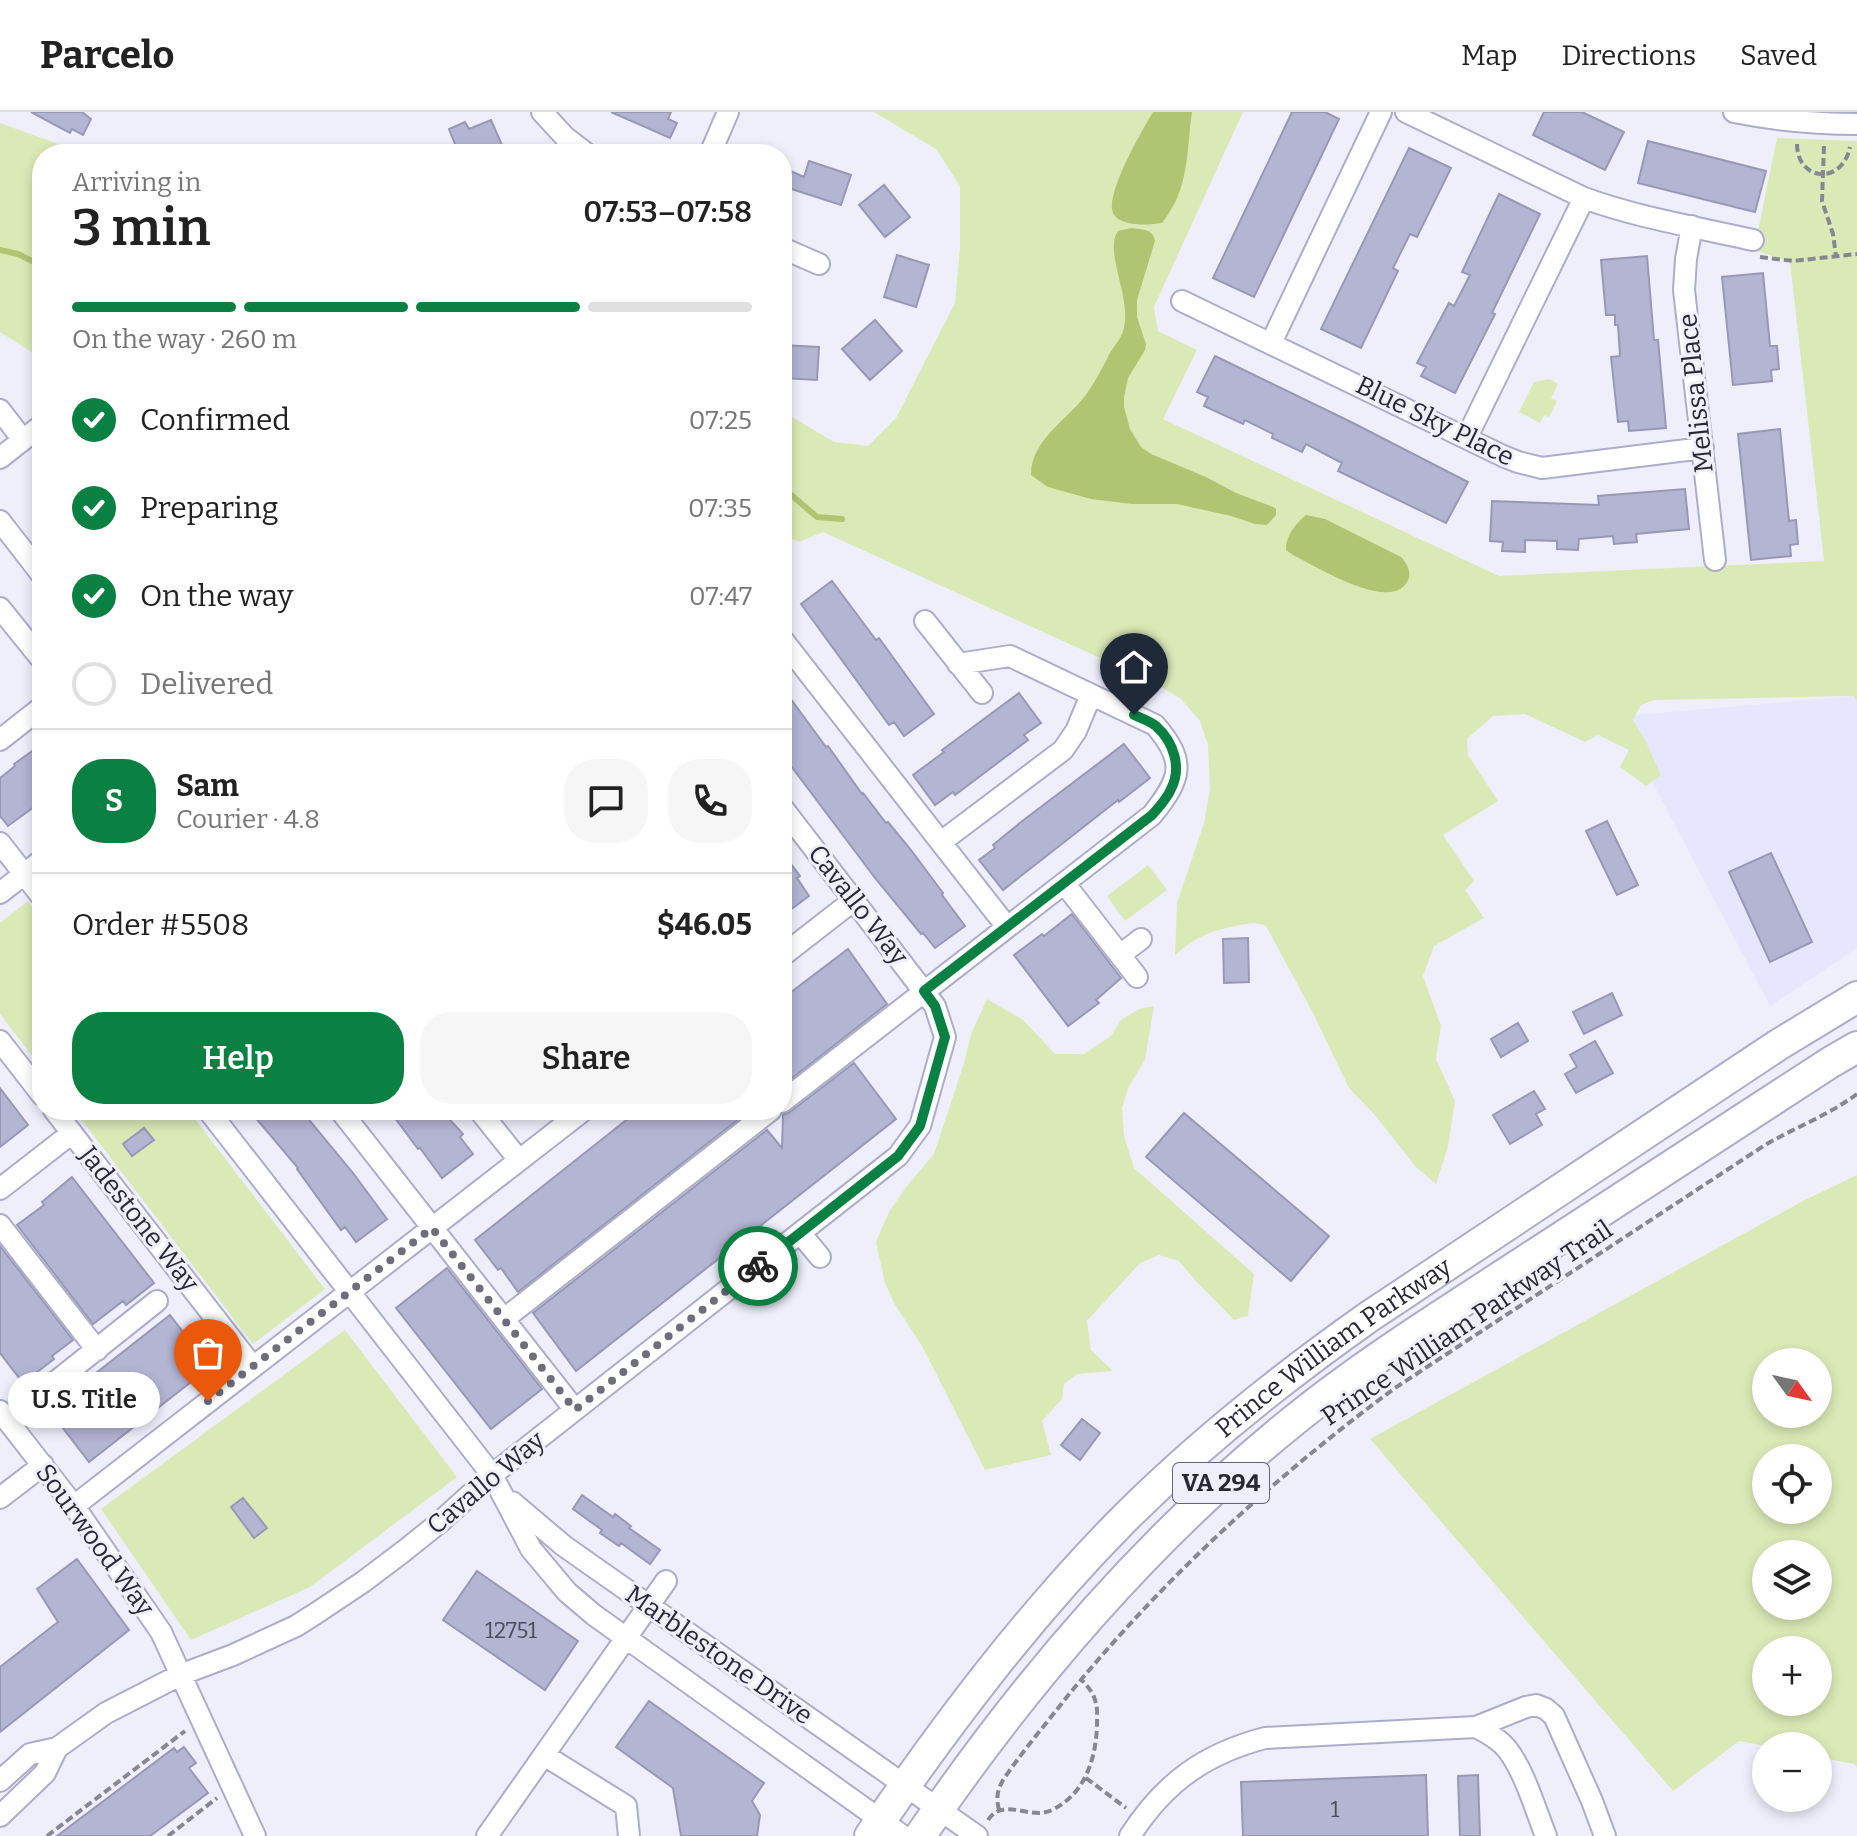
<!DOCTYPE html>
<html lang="en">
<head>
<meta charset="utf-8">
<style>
	body { margin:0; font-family:Bitter,serif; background:#f6f6f6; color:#222; height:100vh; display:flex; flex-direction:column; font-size:30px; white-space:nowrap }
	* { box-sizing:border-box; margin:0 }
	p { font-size:26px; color:#767676 }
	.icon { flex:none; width:44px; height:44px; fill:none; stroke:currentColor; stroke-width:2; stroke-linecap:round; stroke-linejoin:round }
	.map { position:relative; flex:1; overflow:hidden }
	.sheet { position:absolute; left:32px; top:32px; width:760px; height:976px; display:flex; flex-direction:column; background:#fff; border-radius:32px; box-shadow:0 4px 12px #0003 }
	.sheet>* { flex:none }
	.needle { width:52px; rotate:123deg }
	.controls { position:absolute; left:1752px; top:1236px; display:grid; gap:16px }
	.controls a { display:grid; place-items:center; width:80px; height:80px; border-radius:50%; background:#fff; box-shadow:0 4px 12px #0003; font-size:40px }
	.pin { position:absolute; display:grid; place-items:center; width:68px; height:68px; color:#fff; margin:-82px -34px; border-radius:50% 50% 50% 0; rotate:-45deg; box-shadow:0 0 8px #0007 }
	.pin .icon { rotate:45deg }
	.courier { position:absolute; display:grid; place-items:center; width:80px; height:80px; margin:-40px; border:6px solid #0b8043; border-radius:50%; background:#fff; color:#222; box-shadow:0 2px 10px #0007 }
	.bubble { position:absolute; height:56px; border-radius:28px; background:#fff; box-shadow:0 4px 12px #0003; font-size:26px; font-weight:600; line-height:56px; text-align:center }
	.overview em { font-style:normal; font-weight:600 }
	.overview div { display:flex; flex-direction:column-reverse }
	.overview { display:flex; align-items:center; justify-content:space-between; height:136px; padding:0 40px }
	h1 { font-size:52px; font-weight:600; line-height:60px }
	.bar { display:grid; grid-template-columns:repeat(4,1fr); gap:12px 8px; align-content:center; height:96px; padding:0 40px }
	.bar i { height:10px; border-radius:6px; background:#e0e0e0 }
	.bar .current { background:#0b8043 }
	.bar p { grid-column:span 4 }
	.line { display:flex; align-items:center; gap:20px; padding:0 40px; border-top:2px solid #e0e0e0 }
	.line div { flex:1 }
	.round { display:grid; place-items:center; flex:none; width:84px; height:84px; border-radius:32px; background:#f6f6f6 }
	ol { padding:0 40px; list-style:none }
	li { display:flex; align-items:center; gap:24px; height:88px }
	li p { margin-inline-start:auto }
	li .icon { padding:8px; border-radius:50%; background:#0b8043; color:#fff; stroke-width:4 }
	li:last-child { color:#767676 }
	li i { width:44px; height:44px; border:4px solid #e0e0e0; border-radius:50% }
	.primary-button { display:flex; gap:16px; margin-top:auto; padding:16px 40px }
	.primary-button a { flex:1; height:92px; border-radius:32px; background:#0b8043; color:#fff; font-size:32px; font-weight:600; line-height:92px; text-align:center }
	.primary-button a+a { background:#f6f6f6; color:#222 }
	header { display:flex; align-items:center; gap:48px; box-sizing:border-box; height:112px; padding:0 40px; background:#fff; border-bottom:2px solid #e0e0e0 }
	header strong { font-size:38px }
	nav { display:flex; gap:44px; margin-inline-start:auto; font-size:28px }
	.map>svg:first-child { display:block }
</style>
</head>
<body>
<header>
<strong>Parcelo</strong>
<nav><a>Map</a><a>Directions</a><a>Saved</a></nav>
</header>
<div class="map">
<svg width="1857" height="1724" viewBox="0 0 1857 1724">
	<rect width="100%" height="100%" fill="#efeffc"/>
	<!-- built -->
	<path fill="#e6e6fe" d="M 1854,584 L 1857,589 L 1857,836 L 1770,894 L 1657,679 L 1623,604 Z"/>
	<!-- green -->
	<path fill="#dbe9b7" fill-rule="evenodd" d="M 874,0 L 1243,0 L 1154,195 L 1158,219 L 1197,238 L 1163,307 L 1499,464 L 1824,449 L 1790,150 L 1754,138 L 1777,26 L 1857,29 L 1857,589 L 1854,584 L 1655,588 L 1641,593 L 1633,608 L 1646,630 L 1661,663 L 1646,674 L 1620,655 L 1629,638 L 1598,623 L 1585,630 L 1525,602 L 1493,604 L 1467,627 L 1468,643 L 1498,689 L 1443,723 L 1474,769 L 1465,778 L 1484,806 L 1434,834 L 1423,864 L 1441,914 L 1436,947 L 1455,989 L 1448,1035 L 1436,1072 L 1416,1055 L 1374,1002 L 1349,976 L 1313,901 L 1266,814 C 1257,810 1251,811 1241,813 C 1210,819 1199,823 1175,843 L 1177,791 L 1204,711 L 1210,677 L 1208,633 L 1200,609 L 1181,587 L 1153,570 L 823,420 L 799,430 L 782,423 L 782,299 L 834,330 L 868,334 L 896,306 L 955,191 L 960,135 L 960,74 L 936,37 Z
		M 0,11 L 86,42 L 42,42 L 42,238 L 33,241 L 0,220 Z
		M 1549,267 L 1558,272 L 1551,286 L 1557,289 L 1549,305 L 1544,303 L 1540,311 L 1519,300 L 1534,270 Z
		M 1148,753 L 1167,778 L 1125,809 L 1107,784 Z
		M 28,789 L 42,808 L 42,957 L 0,902 L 0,811 Z
		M 987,887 L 1023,908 L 1055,942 L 1084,942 L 1111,924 L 1121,908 L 1139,897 L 1154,894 L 1145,948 L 1128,976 L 1122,996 L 1124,1024 L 1134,1056 L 1254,1162 L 1248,1204 L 1234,1208 L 1195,1168 L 1179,1149 L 1159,1143 L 1140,1151 L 1087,1209 L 1091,1238 L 1113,1259 L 1077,1262 L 1064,1272 L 1062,1287 L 1042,1309 L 1051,1343 L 985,1358 L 922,1234 L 894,1191 L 885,1171 L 876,1130 L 889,1100 L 907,1074 L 934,1042 L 964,951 L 971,922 Z
		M 74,998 L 188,998 L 325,1177 L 253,1232 Z
		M 1857,1063 L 1857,1655 L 1854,1652 L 1818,1645 L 1818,1634 L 1766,1634 L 1739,1629 L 1673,1679 L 1370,1327 L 1803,1089 ZM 1766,1250 L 1818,1250 L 1818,1302 L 1766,1302 ZM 1766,1346 L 1818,1346 L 1818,1398 L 1766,1398 ZM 1766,1442 L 1818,1442 L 1818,1494 L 1766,1494 ZM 1766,1538 L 1818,1538 L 1818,1590 L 1766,1590 Z
		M 345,1218 L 457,1365 L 310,1475 L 191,1528 L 101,1397 Z"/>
	<!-- water -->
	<path fill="#b0c571" d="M 1153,0 L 1192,0 C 1186,41 1190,76 1162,111 C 1150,113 1123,115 1114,103 C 1102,86 1143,17 1153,0 Z
		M 1131,116 C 1142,118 1153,116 1155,129 L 1137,188 L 1137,205 L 1146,232 L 1145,238 L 1128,266 L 1124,285 L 1124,295 L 1130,317 L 1141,335 L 1151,342 L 1206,365 L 1236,381 L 1273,395 L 1276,397 L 1276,403 L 1267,413 L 1255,412 L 1231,404 L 1177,392 L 1132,392 L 1091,387 L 1048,375 L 1031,363 C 1031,328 1066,309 1085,284 C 1094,272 1100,260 1107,247 C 1110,239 1116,233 1120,226 C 1138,194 1102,142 1118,119 Z
		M 1306,403 L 1325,407 L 1401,445 C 1406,450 1412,460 1408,468 C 1393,503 1314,453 1293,443 L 1286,438 C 1285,425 1296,411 1306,403 Z"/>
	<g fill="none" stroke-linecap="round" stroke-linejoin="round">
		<!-- stream -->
		<path stroke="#b0c571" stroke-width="6" d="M 0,138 L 18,142 L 42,154
			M 782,375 L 817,405 L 842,407"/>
	</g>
	<!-- building -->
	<path fill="#b4b4d3" stroke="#9898b6" stroke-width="2" d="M 31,0 L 82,0 L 91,7 L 83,23 L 72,17 L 70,21 Z
		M 611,0 L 671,0 L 668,7 L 677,11 L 670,26 Z
		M 1292,0 L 1325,0 L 1339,7 L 1254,185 L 1213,166 Z
		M 1544,0 L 1582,0 L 1624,20 L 1605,58 L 1533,23 Z
		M 491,8 L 502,33 L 481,42 L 459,42 L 449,17 L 465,10 L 469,17 Z
		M 1648,29 L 1766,59 L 1755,100 L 1638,71 Z
		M 1409,36 L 1451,56 L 1417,125 L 1410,122 L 1393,156 L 1398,159 L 1361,236 L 1321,217 Z
		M 809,49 L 851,63 L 841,93 L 782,74 L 782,55 L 804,65 Z
		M 884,73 L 910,105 L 885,125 L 859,93 Z
		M 1499,82 L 1540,102 L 1492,201 L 1495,202 L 1455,281 L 1421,264 L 1426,255 L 1417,251 L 1449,191 L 1454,194 L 1470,163 L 1462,160 Z
		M 897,143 L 929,153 L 916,195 L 884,185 Z
		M 1647,144 L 1654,228 L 1658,228 L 1666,316 L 1629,319 L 1628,309 L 1618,310 L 1611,245 L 1620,244 L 1618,213 L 1615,213 L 1615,203 L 1606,203 L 1601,148 Z
		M 1763,161 L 1770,234 L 1777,234 L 1779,257 L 1771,258 L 1772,269 L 1733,273 L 1722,165 Z
		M 875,208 L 902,239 L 870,268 L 842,237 Z
		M 782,233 L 819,235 L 817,268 L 782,266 Z
		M 1215,244 L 1351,310 L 1468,370 L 1446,411 L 1338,359 L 1342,351 L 1306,332 L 1302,340 L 1272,326 L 1273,322 L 1245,308 L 1243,312 L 1204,294 L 1208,285 L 1197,280 Z
		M 1780,317 L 1789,409 L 1796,408 L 1798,432 L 1790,433 L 1791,444 L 1751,448 L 1738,322 Z
		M 1685,377 L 1689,417 L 1636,422 L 1637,430 L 1614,432 L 1613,424 L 1579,427 L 1578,438 L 1557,437 L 1557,429 L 1525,428 L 1525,440 L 1502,439 L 1503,430 L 1490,429 L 1492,389 L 1599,393 L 1598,384 Z
		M 832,469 L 876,528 L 879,526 L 934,602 L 904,624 L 894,610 L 889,613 L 801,492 Z
		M 782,575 L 826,635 L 828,634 L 862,682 L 863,681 L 886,711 L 888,710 L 911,738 L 943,781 L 942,783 L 965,814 L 935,836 L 923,821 L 921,822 L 875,766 L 782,642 Z
		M 1019,581 L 1041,611 L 1024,623 L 1028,628 L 955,683 L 953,680 L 935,693 L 913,663 L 944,640 L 942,638 Z
		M 42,632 L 42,689 L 8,714 L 0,704 L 0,666 L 15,654 L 14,652 Z
		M 1124,632 L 1150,666 L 1119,690 L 1118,688 L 1003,778 L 979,748 L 995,736 L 993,733 L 1021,710 Z
		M 1607,709 L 1638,773 L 1617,783 L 1586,719 Z
		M 782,740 L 800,764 L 797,766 L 809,784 L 782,804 Z
		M 1771,741 L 1812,830 L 1770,850 L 1729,760 Z
		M 1072,802 L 1121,866 L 1096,888 L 1099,891 L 1068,914 L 1014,843 L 1042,822 L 1044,824 Z
		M 1248,826 L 1249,870 L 1224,871 L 1223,827 Z
		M 848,837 L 887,892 L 782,974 L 782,887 Z
		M 1612,881 L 1622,903 L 1584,922 L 1573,900 Z
		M 1518,911 L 1528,929 L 1501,945 L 1491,927 Z
		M 1595,929 L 1613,961 L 1576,981 L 1565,962 L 1577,955 L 1570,943 Z
		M 854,951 L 896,1007 L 576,1259 L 533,1201 L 767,1018 L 782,1036 L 783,1003 L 790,1000 Z
		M 0,976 L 28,1013 L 0,1035 Z
		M 1534,979 L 1545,997 L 1536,1002 L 1542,1013 L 1510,1032 L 1493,1003 Z
		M 249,998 L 301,998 L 353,1061 L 387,1107 L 356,1130 L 345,1115 L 341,1118 L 297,1057 L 298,1056 Z
		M 389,998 L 441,998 L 463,1022 L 460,1025 L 473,1042 L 442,1066 L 420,1036 L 418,1037 Z
		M 639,998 L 750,998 L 518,1180 L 501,1156 L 498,1158 L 475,1128 Z
		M 1184,1001 L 1329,1124 L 1291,1169 L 1146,1045 Z
		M 144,1016 L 154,1028 L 132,1044 L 123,1032 Z
		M 72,1065 L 154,1171 L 126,1193 L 123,1189 L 93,1212 L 17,1113 L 44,1093 L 42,1090 Z
		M 0,1134 L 73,1228 L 52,1244 L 54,1247 L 23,1271 L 0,1241 Z
		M 447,1156 L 542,1277 L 491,1317 L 396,1196 Z
		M 170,1203 L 210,1255 L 89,1350 L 49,1298 Z
		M 1082,1307 L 1100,1321 L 1080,1348 L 1061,1333 Z
		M 582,1383 L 613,1405 L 615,1402 L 631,1414 L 629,1416 L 660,1438 L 650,1452 L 621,1431 L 619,1434 L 600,1421 L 602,1418 L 573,1397 Z
		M 243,1386 L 267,1416 L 254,1426 L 231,1395 Z
		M 77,1447 L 129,1518 L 0,1620 L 0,1555 L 58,1510 L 37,1477 Z
		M 477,1459 L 578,1529 L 545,1578 L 443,1508 Z
		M 649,1589 L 764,1671 L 752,1689 L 760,1703 L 757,1724 L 681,1724 L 673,1676 L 616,1635 Z
		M 184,1635 L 196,1651 L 189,1656 L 208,1681 L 150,1724 L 57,1724 L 174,1636 L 177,1640 Z
		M 1426,1663 L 1428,1724 L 1243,1724 L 1241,1670 Z
		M 1478,1663 L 1480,1724 L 1460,1724 L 1458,1664 Z"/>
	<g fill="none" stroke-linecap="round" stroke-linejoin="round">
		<defs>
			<path id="minor" d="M 542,0 L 565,25 L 587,42
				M 1406,0 L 1584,86 C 1639,106 1696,115 1753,128
				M 1734,0 C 1774,8 1815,12 1857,12
				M 710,42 L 728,0
				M 1692,114 L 1686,147 L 1684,178 L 1715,448
				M 782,136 L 819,152
				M 1182,189 L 1503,344 L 1518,350 L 1542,356 L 1703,336
				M 1271,231 L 1381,0
				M 0,298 L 23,328
				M 1467,325 L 1584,86
				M 0,346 L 42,313
				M 0,409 L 42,463
				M 0,496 L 42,548
				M 925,509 L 982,581
				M 782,527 L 1007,815
				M 0,628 L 42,595
				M 941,730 L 1063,638 L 1076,619 L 1091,583
				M 0,731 L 42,785
				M 1064,771 L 1137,865
				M 0,781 L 42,748
				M 1120,843 L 1141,827
				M 782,844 L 854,788
				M 0,929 L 42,983
				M 782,990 L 1152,703 C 1181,667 1187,650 1155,613 L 1010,544 L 958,552
				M 54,998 L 253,1255
				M 208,998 L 492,1363 L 531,1437 L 567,1480 L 594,1503 L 903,1724
				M 340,998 L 575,1298
				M 479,998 L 519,1048
				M 0,1077 L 72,1021
				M 0,1113 L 97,1238
				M 800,1121 L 820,1145
				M 504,1207 L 771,998
				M 34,1287 L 157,1189
				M 0,1299 L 74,1394 L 161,1520 L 255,1724
				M 0,1386 L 43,1353
				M 512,1390 L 564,1434 L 977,1724
				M 74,1394 L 584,998
				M 1476,1615 C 1488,1621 1499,1627 1507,1637 C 1525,1660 1535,1697 1546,1724
				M 544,1643 L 626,1694 L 629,1724
				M 0,1669 L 30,1642 L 57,1636 L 106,1601 L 180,1563 L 233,1543 L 296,1514 L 315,1502 L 363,1470 L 404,1439 L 439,1411 L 492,1363 L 898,1044 L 920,1014 L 945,925 L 935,894 L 782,695
				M 0,1704 L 45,1661 L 57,1636
				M 487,1724 L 666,1469
				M 1130,1724 C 1164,1671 1204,1642 1265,1626 L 1476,1615 L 1526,1595 L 1536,1593 L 1546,1597 L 1554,1604 L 1592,1689 L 1605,1724"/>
			<g id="highway">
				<path id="s1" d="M 870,1724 C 946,1613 1028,1504 1123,1408 C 1199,1332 1282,1266 1370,1204 L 1778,933 L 1857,885"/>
				<path d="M 920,1724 C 1025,1570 1146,1428 1292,1310 C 1367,1249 1450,1198 1531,1145 C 1631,1080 1731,1015 1831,950 L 1857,935"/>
			</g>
		</defs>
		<!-- minor casing -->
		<use href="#minor" stroke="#adadcb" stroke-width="24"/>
		<!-- highway casing -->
		<use href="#highway" stroke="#adadcb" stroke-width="34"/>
		<!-- path -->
		<path stroke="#878794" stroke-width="4" stroke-dasharray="8 4" stroke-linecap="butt" d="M 1797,32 C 1797,69 1842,74 1850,35
			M 1824,34 L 1822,89 L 1833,122 L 1836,144
			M 1760,145 L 1793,149 L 1857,142
			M 1086,1666 L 1126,1696
			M 999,1698 C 996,1686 997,1679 1003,1668 C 1022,1640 1045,1613 1066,1586 C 1162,1468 1273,1366 1395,1276 L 1765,1033 C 1796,1015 1829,1003 1857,982
			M 988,1708 C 1004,1684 1030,1709 1052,1698 C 1085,1682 1096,1647 1097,1613 C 1097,1605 1098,1596 1095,1588 C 1093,1580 1087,1574 1081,1567
			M 47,1724 L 185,1619
			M 168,1724 L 217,1686"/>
		<!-- minor -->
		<use href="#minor" stroke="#fff" stroke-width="20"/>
		<!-- highway -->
		<use href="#highway" stroke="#fff" stroke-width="30"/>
	</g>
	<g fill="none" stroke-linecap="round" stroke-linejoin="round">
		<!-- done -->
		<path stroke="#6e6e7a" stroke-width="8" stroke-dasharray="0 14.4" d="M 208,1289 L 432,1116 L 575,1298 L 758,1154"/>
		<!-- route -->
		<path stroke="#0b8043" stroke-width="10" d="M 758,1154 L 898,1044 L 920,1014 L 945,925 L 935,894 L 924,879 L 1152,703 C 1159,695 1167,687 1171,677 C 1182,656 1174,630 1156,614 C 1150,609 1141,606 1134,603"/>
	</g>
	<g text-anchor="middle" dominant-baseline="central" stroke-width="6" stroke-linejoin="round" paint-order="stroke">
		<!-- number labels -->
		<g font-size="22" fill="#4b4b5c">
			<text x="511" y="1518">12751</text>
			<text x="1335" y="1697">1</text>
		</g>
		<!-- shield labels -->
		<rect fill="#efeffc" stroke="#646470" stroke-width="2" x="1173" y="1351" width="96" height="40" rx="6"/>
		<g font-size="24" font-weight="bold" fill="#282834">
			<text x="1221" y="1371">VA 294</text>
		</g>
		<!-- street labels -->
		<g font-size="26" fill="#282834" stroke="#efeffc">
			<text transform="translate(1696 281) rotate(-96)">Melissa Place</text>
			<text transform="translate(1435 309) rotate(26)">Blue Sky Place</text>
			<text transform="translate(858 793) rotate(52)">Cavallo Way</text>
			<text transform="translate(139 1107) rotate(52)">Jadestone Way</text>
			<text transform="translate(1467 1211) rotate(-34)">Prince William Parkway Trail</text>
			<text stroke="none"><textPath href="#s1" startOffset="678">Prince William Parkway</textPath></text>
			<text transform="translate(486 1371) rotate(-40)">Cavallo Way</text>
			<text transform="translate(95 1428) rotate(54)">Sourwood Way</text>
			<text transform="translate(719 1543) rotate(35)">Marblestone Drive</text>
		</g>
	</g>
</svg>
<div class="controls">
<a><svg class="needle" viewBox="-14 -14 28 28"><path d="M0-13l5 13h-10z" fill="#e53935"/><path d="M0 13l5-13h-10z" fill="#767676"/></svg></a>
<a><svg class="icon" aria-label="locate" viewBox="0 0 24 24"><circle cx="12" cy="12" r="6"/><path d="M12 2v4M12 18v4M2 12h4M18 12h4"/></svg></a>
<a><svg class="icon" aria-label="layers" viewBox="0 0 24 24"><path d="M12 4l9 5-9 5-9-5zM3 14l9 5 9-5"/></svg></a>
<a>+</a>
<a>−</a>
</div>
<div class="pin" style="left:208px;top:1289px;background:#ea580c"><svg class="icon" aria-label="bag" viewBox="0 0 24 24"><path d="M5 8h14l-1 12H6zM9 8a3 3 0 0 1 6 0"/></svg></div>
<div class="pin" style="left:1134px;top:603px;background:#1f2937"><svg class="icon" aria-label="home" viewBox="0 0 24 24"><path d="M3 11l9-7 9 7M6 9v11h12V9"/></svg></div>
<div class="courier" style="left:758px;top:1154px"><svg class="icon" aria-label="bike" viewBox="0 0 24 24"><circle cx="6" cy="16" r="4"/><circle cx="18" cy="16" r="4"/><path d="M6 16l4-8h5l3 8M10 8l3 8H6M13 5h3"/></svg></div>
<div class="bubble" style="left:8px;top:1260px;width:152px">U.S. Title</div>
<section class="sheet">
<div class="overview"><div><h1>3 min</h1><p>Arriving in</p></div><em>07:53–07:58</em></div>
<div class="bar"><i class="current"></i><i class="current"></i><i class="current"></i><i></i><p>On the way · 260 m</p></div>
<ol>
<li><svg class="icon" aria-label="check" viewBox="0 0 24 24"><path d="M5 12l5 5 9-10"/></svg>Confirmed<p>07:25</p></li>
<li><svg class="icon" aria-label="check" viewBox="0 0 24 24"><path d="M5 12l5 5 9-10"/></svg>Preparing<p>07:35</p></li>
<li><svg class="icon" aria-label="check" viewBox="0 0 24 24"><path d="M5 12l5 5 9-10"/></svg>On the way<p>07:47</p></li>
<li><i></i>Delivered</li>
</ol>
<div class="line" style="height:144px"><b class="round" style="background:#0b8043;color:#fff">S</b><div><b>Sam</b><p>Courier · 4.8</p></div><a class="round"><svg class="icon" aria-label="chat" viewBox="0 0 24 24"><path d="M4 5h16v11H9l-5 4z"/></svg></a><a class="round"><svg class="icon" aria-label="phone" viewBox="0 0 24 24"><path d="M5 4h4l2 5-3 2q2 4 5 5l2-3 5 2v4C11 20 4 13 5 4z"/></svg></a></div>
<div class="line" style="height:104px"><div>Order #5508</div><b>$46.05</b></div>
<div class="primary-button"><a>Help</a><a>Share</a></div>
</section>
</div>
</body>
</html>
